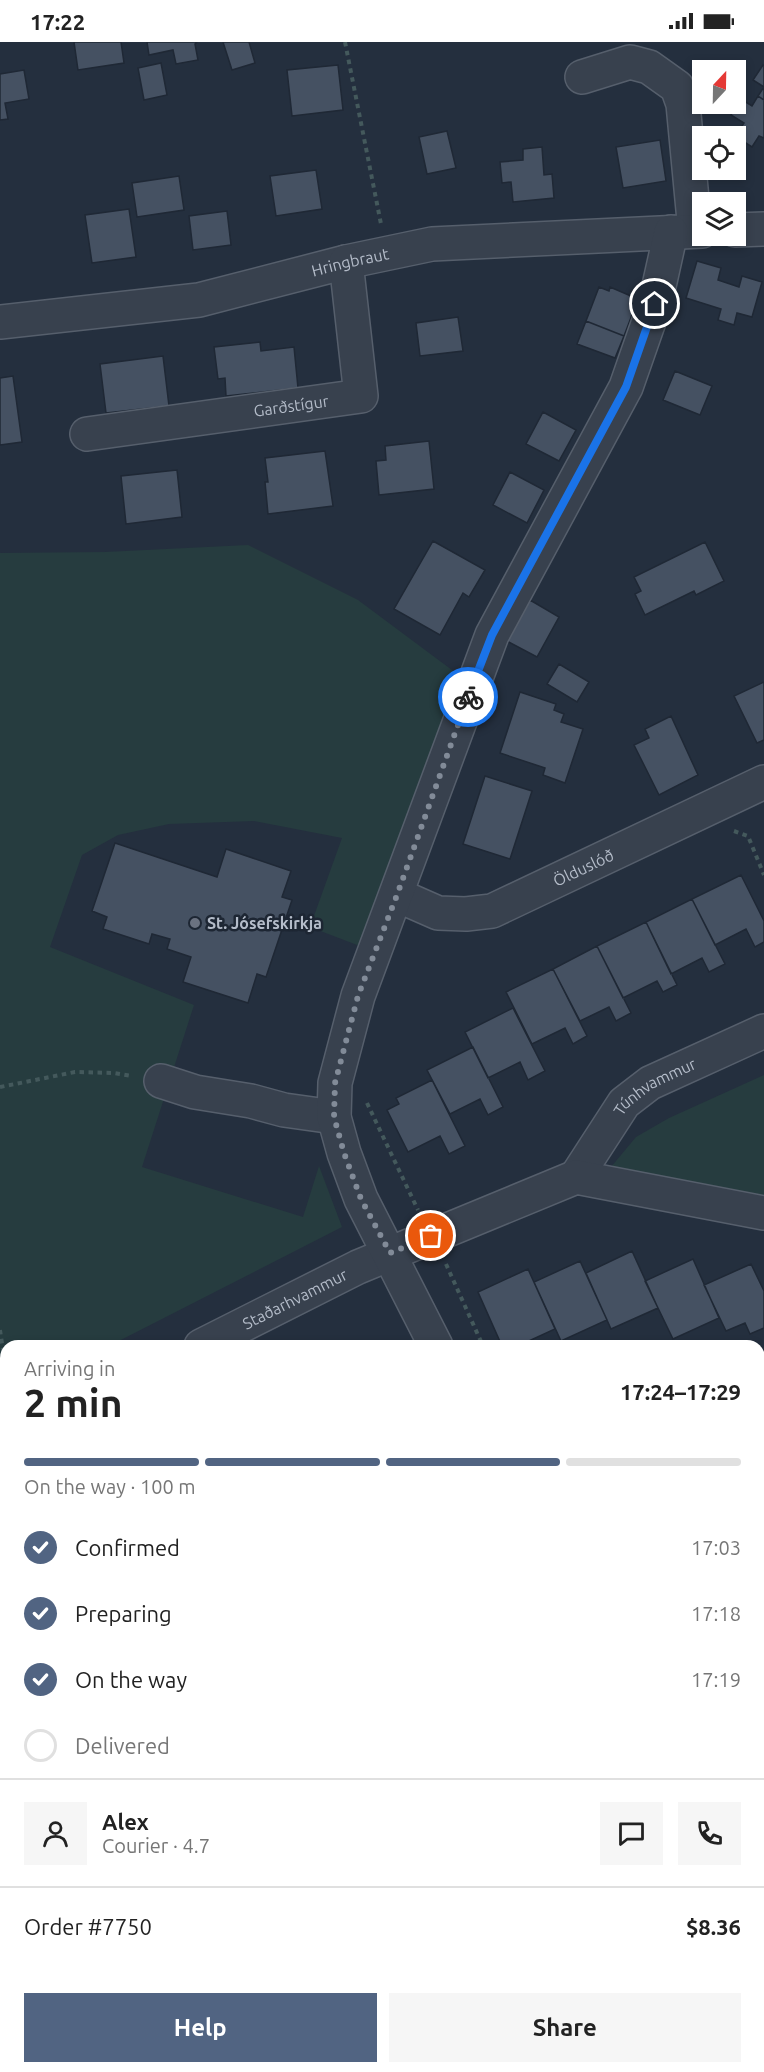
<!DOCTYPE html>
<html lang="en">
<head>
<meta charset="utf-8">
<style>
	body { margin:0; font-family:Ubuntu,sans-serif; background:#f6f6f6; color:#222; height:100vh; display:flex; flex-direction:column; font-size:22px; white-space:nowrap }
	* { box-sizing:border-box; margin:0 }
	p { font-size:20px; color:#767676 }
	.icon { flex:none; width:33px; height:33px; fill:none; stroke:currentColor; stroke-width:2; stroke-linecap:round; stroke-linejoin:round }
	.map { position:relative; flex:1; overflow:hidden }
	.drawer { position:absolute; left:0px; top:1298px; width:765px; height:734px; display:flex; flex-direction:column; background:#fff; border-radius:18px 18px 0 0; box-shadow:0 3px 9px #0003 }
	.drawer>* { flex:none }
	.needle { width:39px; rotate:22deg }
	.fabs { position:absolute; left:692px; top:18px; display:grid; gap:12px }
	.fabs a { display:grid; place-items:center; width:54px; height:54px; border-radius:0px; background:#fff; box-shadow:0 3px 9px #0003; font-size:30px }
	.pin { position:absolute; display:grid; place-items:center; width:51px; height:51px; color:#fff; margin:-26px; border:3px solid #fff; border-radius:50%; box-shadow:0 2px 6px #0007 }
	.courier { position:absolute; display:grid; place-items:center; width:60px; height:60px; margin:-30px; border:4px solid #1a73e8; border-radius:50%; background:#fff; color:#222; box-shadow:0 2px 8px #0007 }
	.headline em { font-style:normal; font-weight:700 }
	.headline div { display:flex; flex-direction:column-reverse }
	.headline { display:flex; align-items:center; justify-content:space-between; height:102px; padding:0 24px }
	h1 { font-size:39px; font-weight:700; line-height:45px }
	.bar { display:grid; grid-template-columns:repeat(4,1fr); gap:9px 6px; align-content:center; height:72px; padding:0 24px }
	.bar i { height:8px; border-radius:4px; background:#e0e0e0 }
	.bar .current { background:#516482 }
	.bar p { grid-column:span 4 }
	.line { display:flex; align-items:center; gap:15px; padding:0 24px; border-top:2px solid #e0e0e0 }
	.line div { flex:1 }
	.round { display:grid; place-items:center; flex:none; width:63px; height:63px; border-radius:0px; background:#f6f6f6 }
	ol { padding:0 24px; list-style:none }
	li { display:flex; align-items:center; gap:18px; height:66px }
	li p { margin-inline-start:auto }
	li .icon { padding:6px; border-radius:50%; background:#516482; color:#fff; stroke-width:4 }
	li:last-child { color:#767676 }
	li i { width:33px; height:33px; border:3px solid #e0e0e0; border-radius:50% }
	.button { display:flex; gap:12px; margin-top:auto; padding:12px 24px }
	.button a { flex:1; height:69px; border-radius:0px; background:#516482; color:#fff; font-size:24px; font-weight:700; line-height:69px; text-align:center }
	.button a+a { background:#f6f6f6; color:#222 }
	.status { display:flex; justify-content:space-between; align-items:center; height:42px; padding:0 30px; background:#fff; direction:ltr }
	.status svg { height:16px; fill:currentColor }
	.map>svg:first-child { display:block }
</style>
</head>
<body>
<div class="status"><b>17:22</b><svg viewBox="0 0 49 12"><path d="M0 12V9h3v3zM5 12V6h3v6zM10 12V3h3v9zM15 12V0h3v12zM26 1h20v11H26zM47 4h2v5h-2z"/></svg></div>
<div class="map">
<svg width="764" height="2030" viewBox="0 0 764 2030">
	<rect width="100%" height="100%" fill="#242f3e"/>
	<!-- green -->
	<path fill="#263c3f" d="M 248,503 L 358,558 L 464,637 L 365,906 L 310,885 L 342,796 L 254,779 L 169,782 L 118,793 L 82,813 L 50,905 L 194,963 L 142,1125 L 303,1175 L 319,1124 L 342,1185 L 111,1303 L 6,1304 L 6,1344 L 0,1332 L 0,511 L 105,510 Z
		M 764,1033 L 764,1158 L 606,1131 L 636,1095 L 669,1076 Z
		M 759,1702 L 764,1720 L 764,1766 L 759,1771 Z
		M 759,1910 L 764,1914 L 764,2030 L 456,2030 L 468,2025 L 759,2025 Z"/>
	<!-- building -->
	<path fill="#455162" stroke="#1f2835" stroke-width="1.5" d="M 74,0 L 121,0 L 124,21 L 78,28 Z
		M 147,0 L 197,0 L 195,2 L 198,18 L 176,22 L 173,8 L 149,13 Z
		M 223,0 L 249,0 L 255,21 L 232,28 Z
		M 161,21 L 167,53 L 144,58 L 138,26 Z
		M 338,23 L 343,68 L 292,74 L 287,28 Z
		M 763,23 L 764,24 L 764,58 L 758,54 L 764,45 L 753,38 Z
		M 24,28 L 29,57 L 5,61 L 8,77 L 0,78 L 0,32 Z
		M 758,54 L 764,58 L 764,96 L 759,94 L 752,105 L 738,96 L 744,86 L 742,84 L 744,81 L 731,73 L 741,57 L 752,64 Z
		M 447,89 L 456,126 L 427,132 L 419,95 Z
		M 660,98 L 666,139 L 623,146 L 616,105 Z
		M 542,105 L 544,133 L 552,132 L 554,156 L 513,160 L 511,140 L 502,141 L 500,120 L 523,118 L 523,107 Z
		M 316,128 L 322,167 L 276,174 L 270,134 Z
		M 179,134 L 184,168 L 137,175 L 132,141 Z
		M 129,167 L 136,215 L 92,221 L 85,173 Z
		M 227,169 L 231,203 L 193,208 L 189,174 Z
		M 697,219 L 721,226 L 718,238 L 739,245 L 742,234 L 762,240 L 752,275 L 737,271 L 734,283 L 718,278 L 721,267 L 686,256 Z
		M 599,245 L 609,249 L 610,245 L 638,257 L 624,294 L 586,279 Z
		M 458,275 L 463,309 L 420,314 L 416,281 Z
		M 586,279 L 624,294 L 615,316 L 577,302 Z
		M 260,300 L 261,309 L 294,305 L 298,346 L 226,354 L 225,336 L 218,337 L 214,305 Z
		M 163,314 L 169,364 L 106,371 L 100,322 Z
		M 675,329 L 712,344 L 700,373 L 663,358 Z
		M 13,334 L 22,400 L 0,403 L 0,336 Z
		M 543,370 L 576,388 L 559,419 L 526,402 Z
		M 429,399 L 434,447 L 379,453 L 376,419 L 386,418 L 385,404 Z
		M 325,409 L 333,464 L 268,472 L 265,440 L 268,440 L 265,416 Z
		M 177,428 L 182,475 L 126,482 L 121,434 Z
		M 510,430 L 544,448 L 527,481 L 493,463 Z
		M 433,499 L 485,528 L 469,555 L 463,551 L 440,593 L 394,567 Z
		M 705,500 L 724,539 L 696,553 L 694,549 L 645,573 L 635,552 L 641,549 L 634,535 Z
		M 530,558 L 559,575 L 537,615 L 507,599 Z
		M 559,622 L 589,640 L 577,660 L 547,642 Z
		M 764,640 L 764,698 L 757,701 L 734,654 Z
		M 520,650 L 556,662 L 554,668 L 564,672 L 561,680 L 583,687 L 565,741 L 543,733 L 545,726 L 500,711 Z
		M 671,674 L 698,733 L 659,753 L 634,703 L 649,696 L 645,687 Z
		M 485,734 L 532,749 L 510,817 L 463,802 Z
		M 115,801 L 217,835 L 226,807 L 291,829 L 282,855 L 292,858 L 266,935 L 257,932 L 248,961 L 183,940 L 191,915 L 167,907 L 170,897 L 152,892 L 149,902 L 103,887 L 107,875 L 92,869 Z
		M 741,833 L 764,879 L 764,900 L 755,905 L 746,887 L 715,903 L 692,857 Z
		M 692,857 L 725,922 L 709,930 L 702,916 L 671,932 L 646,880 Z
		M 646,880 L 677,943 L 663,950 L 657,939 L 623,956 L 597,904 Z
		M 597,904 L 631,971 L 616,979 L 609,965 L 580,979 L 553,927 Z
		M 553,927 L 587,994 L 573,1002 L 565,986 L 532,1002 L 506,950 Z
		M 513,966 L 545,1029 L 528,1038 L 520,1020 L 488,1036 L 465,990 Z
		M 473,1005 L 503,1065 L 488,1073 L 480,1057 L 450,1072 L 427,1028 Z
		M 432,1038 L 465,1104 L 449,1112 L 440,1094 L 408,1110 L 387,1068 L 399,1062 L 396,1056 Z
		M 632,1209 L 658,1266 L 611,1287 L 586,1231 Z
		M 693,1217 L 719,1276 L 673,1297 L 645,1239 Z
		M 580,1219 L 607,1278 L 561,1299 L 534,1240 Z
		M 751,1222 L 764,1249 L 764,1286 L 750,1292 L 745,1281 L 726,1289 L 704,1243 Z
		M 528,1227 L 555,1287 L 518,1304 L 502,1304 L 478,1250 Z
		M 3,1452 L 6,1456 L 6,1538 L 0,1535 L 0,1453 Z
		M 759,1535 L 764,1536 L 764,1636 L 759,1635 Z
		M 6,1717 L 6,1758 L 0,1747 L 0,1720 Z
		M 764,1796 L 764,1899 L 759,1894 L 759,1801 Z
		M 86,2025 L 87,2030 L 42,2030 L 41,2026 Z
		M 156,2025 L 208,2025 L 209,2030 L 157,2030 Z
		M 294,2025 L 346,2025 L 348,2030 L 296,2030 Z
		M 408,2025 L 444,2025 L 434,2030 L 410,2030 Z"/>
	<g fill="none" stroke-linecap="round" stroke-linejoin="round">
		<defs>
			<g id="minor">
				<path d="M 582,35 L 630,20 L 649,25 L 677,45 L 683,62 L 695,189"/>
				<path d="M 735,188 L 764,187"/>
				<path id="s1" d="M 0,280 L 199,258 L 346,220 L 432,202 L 702,189"/>
				<path id="s2" d="M 87,392 L 361,354 L 346,220"/>
				<path id="s3" d="M 397,853 L 438,871 L 466,872 L 492,869 L 764,740"/>
				<path d="M 161,1039 L 195,1050 L 251,1059 L 284,1068 L 334,1075"/>
				<path id="s4" d="M 576,1135 L 624,1061 L 650,1041 L 764,989"/>
				<path id="s5" d="M 201,1304 L 358,1225 L 576,1135 L 764,1171"/>
				<path d="M 436,1304 L 361,1157 L 344,1111 L 334,1075 L 335,1041 L 358,954 L 492,593 L 626,345 L 655,262 L 671,190"/>
				<path d="M 0,1402 L 6,1399"/>
				<path d="M 759,1404 L 764,1404"/>
				<path d="M 0,1597 L 6,1596"/>
				<path d="M 0,1926 L 6,1927"/>
				<path d="M 0,1975 L 6,1972"/>
			</g>
		</defs>
		<!-- minor casing -->
		<use href="#minor" stroke="#565f6c" stroke-width="36"/>
		<!-- path -->
		<path stroke="#44595c" stroke-width="4" stroke-dasharray="4.5 4.5" stroke-linecap="butt" d="M 345,0 L 381,182
			M 734,789 L 748,794 L 764,833
			M 0,1045 L 75,1030 L 114,1031 L 132,1034
			M 367,1061 L 418,1168
			M 446,1222 L 483,1304
			M 0,1288 L 6,1328
			M 759,1353 L 764,1354
			M 759,1655 L 764,1657
			M 759,1902 L 764,1905
			M 759,1972 L 764,1970
			M 618,2030 L 630,2025"/>
		<!-- minor -->
		<use href="#minor" stroke="#38414e" stroke-width="33"/>
	</g>
	<g fill="none" stroke-linecap="round" stroke-linejoin="round">
		<!-- done -->
		<path stroke="#828b98" stroke-width="6" stroke-dasharray="0 10.8" d="M 431,1194 L 390,1211 L 361,1157 L 344,1111 L 334,1075 L 335,1041 L 358,954 L 397,853 L 468,655"/>
		<!-- route -->
		<path stroke="#1a73e8" stroke-width="8" d="M 468,655 L 492,593 L 626,345 L 655,262"/>
	</g>
	<!-- markers -->
	<circle fill="#6b7280" stroke="#1d2633" stroke-width="2" cx="195" cy="881" r="6"/>
	<g text-anchor="middle" dominant-baseline="central" stroke-width="5" stroke-linejoin="round" paint-order="stroke">
		<!-- street labels -->
		<g font-size="16" fill="#b4bcc9" stroke="#1d2633">
			<text stroke="none"><textPath href="#s1" startOffset="356">Hringbraut</textPath></text>
			<text stroke="none"><textPath href="#s2" startOffset="206">Garðstígur</textPath></text>
			<text stroke="none"><textPath href="#s3" startOffset="200">Ölduslóð</textPath></text>
			<text stroke="none"><textPath href="#s4" startOffset="123">Túnhvammur</textPath></text>
			<text stroke="none"><textPath href="#s5" startOffset="105">Staðarhvammur</textPath></text>
		</g>
		<!-- poi labels -->
		<g font-size="16" font-weight="bold" fill="#b4bcc9" stroke="#1d2633" text-anchor="start">
			<text x="207" y="881">St. Jósefskirkja</text>
		</g>
	</g>
</svg>
<div class="fabs">
<a><svg class="needle" viewBox="-14 -14 28 28"><path d="M0-13l5 13h-10z" fill="#e53935"/><path d="M0 13l5-13h-10z" fill="#767676"/></svg></a>
<a><svg class="icon" aria-label="locate" viewBox="0 0 24 24"><circle cx="12" cy="12" r="6"/><path d="M12 2v4M12 18v4M2 12h4M18 12h4"/></svg></a>
<a><svg class="icon" aria-label="layers" viewBox="0 0 24 24"><path d="M12 4l9 5-9 5-9-5zM3 14l9 5 9-5"/></svg></a>
</div>
<div class="pin" style="left:431px;top:1194px;background:#ea580c"><svg class="icon" aria-label="bag" viewBox="0 0 24 24"><path d="M5 8h14l-1 12H6zM9 8a3 3 0 0 1 6 0"/></svg></div>
<div class="pin" style="left:655px;top:262px;background:#1f2937"><svg class="icon" aria-label="home" viewBox="0 0 24 24"><path d="M3 11l9-7 9 7M6 9v11h12V9"/></svg></div>
<div class="courier" style="left:468px;top:655px"><svg class="icon" aria-label="bike" viewBox="0 0 24 24"><circle cx="6" cy="16" r="4"/><circle cx="18" cy="16" r="4"/><path d="M6 16l4-8h5l3 8M10 8l3 8H6M13 5h3"/></svg></div>
<section class="drawer">
<div class="headline"><div><h1>2 min</h1><p>Arriving in</p></div><em>17:24–17:29</em></div>
<div class="bar"><i class="current"></i><i class="current"></i><i class="current"></i><i></i><p>On the way · 100 m</p></div>
<ol>
<li><svg class="icon" aria-label="check" viewBox="0 0 24 24"><path d="M5 12l5 5 9-10"/></svg>Confirmed<p>17:03</p></li>
<li><svg class="icon" aria-label="check" viewBox="0 0 24 24"><path d="M5 12l5 5 9-10"/></svg>Preparing<p>17:18</p></li>
<li><svg class="icon" aria-label="check" viewBox="0 0 24 24"><path d="M5 12l5 5 9-10"/></svg>On the way<p>17:19</p></li>
<li><i></i>Delivered</li>
</ol>
<div class="line" style="height:108px"><a class="round"><svg class="icon" aria-label="person" viewBox="0 0 24 24"><circle cx="12" cy="8" r="4"/><path d="M4 21q1-7 8-7t8 7"/></svg></a><div><b>Alex</b><p>Courier · 4.7</p></div><a class="round"><svg class="icon" aria-label="chat" viewBox="0 0 24 24"><path d="M4 5h16v11H9l-5 4z"/></svg></a><a class="round"><svg class="icon" aria-label="phone" viewBox="0 0 24 24"><path d="M5 4h4l2 5-3 2q2 4 5 5l2-3 5 2v4C11 20 4 13 5 4z"/></svg></a></div>
<div class="line" style="height:78px"><div>Order #7750</div><b>$8.36</b></div>
<div class="button"><a>Help</a><a>Share</a></div>
</section>
</div>
</body>
</html>
